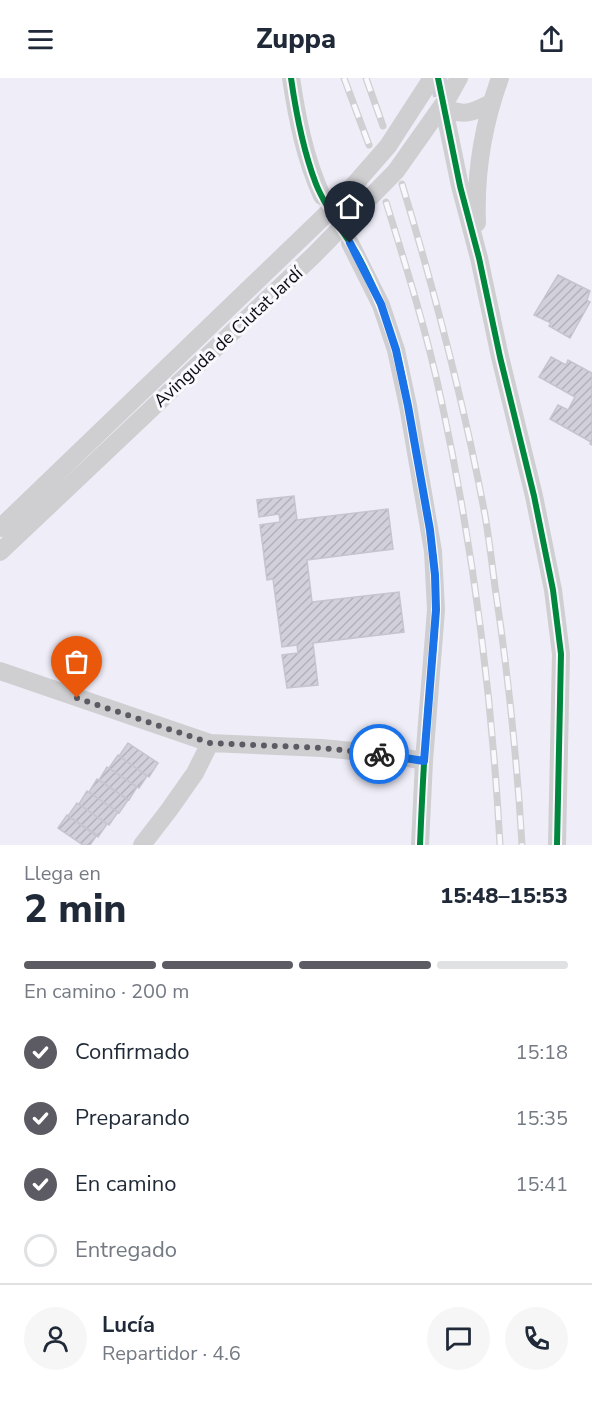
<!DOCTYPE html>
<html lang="es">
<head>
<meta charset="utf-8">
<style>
	body { margin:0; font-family:"Nunito Sans",sans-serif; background:#f6f6f7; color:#1f2937; height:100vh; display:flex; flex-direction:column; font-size:22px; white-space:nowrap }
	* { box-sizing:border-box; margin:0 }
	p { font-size:20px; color:#747a83 }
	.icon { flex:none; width:33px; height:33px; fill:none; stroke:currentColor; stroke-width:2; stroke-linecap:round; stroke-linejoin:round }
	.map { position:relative; height:767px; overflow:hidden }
	.panel { display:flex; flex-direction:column; background:#fff; flex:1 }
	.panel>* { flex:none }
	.pin { position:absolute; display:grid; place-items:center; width:51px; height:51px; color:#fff; margin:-62px -26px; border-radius:50% 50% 50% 0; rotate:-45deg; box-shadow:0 0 6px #0007 }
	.pin .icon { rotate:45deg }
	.courier { position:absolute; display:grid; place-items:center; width:60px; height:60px; margin:-30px; border:4px solid #1a73e8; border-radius:50%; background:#fff; color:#222; box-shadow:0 2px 8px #0007 }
	.overview em { font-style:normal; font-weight:800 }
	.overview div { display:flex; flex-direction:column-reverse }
	.overview { display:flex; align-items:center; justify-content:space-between; height:102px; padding:0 24px }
	h1 { font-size:39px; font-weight:800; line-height:45px }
	.bar { display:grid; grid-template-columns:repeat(4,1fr); gap:9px 6px; align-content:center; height:72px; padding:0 24px }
	.bar i { height:8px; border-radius:4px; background:#e0e1e3 }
	.bar .current { background:#5c5a63 }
	.bar p { grid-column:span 4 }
	.line { display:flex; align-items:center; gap:15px; padding:0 24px; border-top:2px solid #e0e1e3 }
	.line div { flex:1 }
	.round { display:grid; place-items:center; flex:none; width:63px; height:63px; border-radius:32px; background:#f6f6f7 }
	ol { padding:0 24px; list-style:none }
	li { display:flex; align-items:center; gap:18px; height:66px }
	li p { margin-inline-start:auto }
	li .icon { padding:6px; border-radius:50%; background:#5c5a63; color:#fff; stroke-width:4 }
	li:last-child { color:#747a83 }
	li i { width:33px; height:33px; border:3px solid #e0e1e3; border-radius:50% }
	header { display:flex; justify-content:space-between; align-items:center; height:78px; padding:0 24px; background:#fff; font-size:27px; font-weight:800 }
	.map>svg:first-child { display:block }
</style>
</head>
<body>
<header><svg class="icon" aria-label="menu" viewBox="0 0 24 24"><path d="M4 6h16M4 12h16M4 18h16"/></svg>Zuppa<svg class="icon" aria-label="share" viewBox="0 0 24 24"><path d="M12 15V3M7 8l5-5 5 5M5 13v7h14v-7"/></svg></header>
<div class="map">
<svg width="592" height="767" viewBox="0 0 592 767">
	<defs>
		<pattern id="building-hatch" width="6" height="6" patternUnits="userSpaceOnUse" patternTransform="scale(1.5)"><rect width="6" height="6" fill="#d2d0da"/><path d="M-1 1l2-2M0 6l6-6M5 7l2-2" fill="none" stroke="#b3b1ba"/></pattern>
	</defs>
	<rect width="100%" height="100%" fill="#efedf8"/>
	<!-- building -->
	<path fill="url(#building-hatch)" stroke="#c6c4ce" stroke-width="1.5" d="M 558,197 L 590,213 L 587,222 L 590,224 L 570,260 L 549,248 L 551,245 L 534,237 Z
		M 551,279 L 566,287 L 568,282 L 592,295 L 592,367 L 590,366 L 591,364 L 550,341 L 558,327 L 568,332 L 575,319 L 539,299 Z
		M 294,418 L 297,442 L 388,431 L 393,471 L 307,482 L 312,524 L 399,514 L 404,554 L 313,565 L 318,607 L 287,610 L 282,577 L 298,575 L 297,567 L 282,569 L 273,501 L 267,502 L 260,447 L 280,444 L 279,436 L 259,439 L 257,422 Z
		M 128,665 L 158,685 L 149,699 L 119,678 Z
		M 118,677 L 147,698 L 139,710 L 109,690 Z
		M 107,689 L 137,709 L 129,722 L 99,702 Z
		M 97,701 L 128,722 L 119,735 L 89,714 Z
		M 87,713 L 118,734 L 109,747 L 79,726 Z
		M 77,725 L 107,746 L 98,759 L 68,738 Z
		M 67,737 L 97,757 L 90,767 L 83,767 L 58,750 Z"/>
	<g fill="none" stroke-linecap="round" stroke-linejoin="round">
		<!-- street-tunnel -->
		<path stroke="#cdcbd6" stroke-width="18" stroke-dasharray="18 9" stroke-linecap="butt" d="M 438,0 L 446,36"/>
		<!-- street -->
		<path stroke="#cfced1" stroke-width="18" d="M 291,0 C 297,40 305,81 322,118
			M 454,33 C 468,38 479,31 491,25
			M 447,45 L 460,108 L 479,180 L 500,279 L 534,418 L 553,512 L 561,576 L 557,767
			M 477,145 C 475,95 483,47 500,0
			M 350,165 L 381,227 L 396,272 L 408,328 L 433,473 L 436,532 L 424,683 L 420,767
			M 0,450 L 339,124 L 388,68 L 432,0
			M 0,474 L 314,177 L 396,93 L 449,18 L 459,0
			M 0,593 L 210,665 L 322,670 L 384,676 L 424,683
			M 142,767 L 169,732 L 195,695 L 210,665"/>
		<defs>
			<path id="rail" d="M 344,0 L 369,67
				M 366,0 L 383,48
				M 402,106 C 435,215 464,325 485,437 C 489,461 492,485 495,509 C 508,595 517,681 522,767
				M 386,124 C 406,188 427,255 441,321 C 473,468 492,617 500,767"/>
		</defs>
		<!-- rail casing -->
		<use href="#rail" stroke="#d0d0d3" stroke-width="7"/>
		<!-- rail -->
		<use href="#rail" stroke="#f9f8fd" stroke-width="4.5" stroke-dasharray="14" stroke-linecap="butt"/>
		<defs>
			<path id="cycleway" d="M 291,0 C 296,35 303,72 316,106 C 326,131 343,153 357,176 C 373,205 385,236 395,268 C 405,303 410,339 416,375 C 426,426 437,479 436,532 C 435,564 431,595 428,627 C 424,674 422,720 420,767
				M 438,0 L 460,108 L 479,180 L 500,279 L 534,418 L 553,512 L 561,576 L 557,767"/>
		</defs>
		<!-- cycleway casing -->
		<use href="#cycleway" stroke="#f9f8fd" stroke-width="10"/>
		<!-- cycleway -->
		<use href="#cycleway" stroke="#00873e" stroke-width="6"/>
	</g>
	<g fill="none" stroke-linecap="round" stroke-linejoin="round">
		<!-- done -->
		<path stroke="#5c5a63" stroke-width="6" stroke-dasharray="0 10.8" d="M 77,620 L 210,665 L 322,670 L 379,676"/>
		<!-- route -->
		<path stroke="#1a73e8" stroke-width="8" d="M 350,165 L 381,226 L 396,272 L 408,328 L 430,452 L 435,497 L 436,532 L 424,683 L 379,676"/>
	</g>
	<g text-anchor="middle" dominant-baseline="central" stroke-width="6" stroke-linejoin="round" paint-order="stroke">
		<!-- street labels -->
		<g font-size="18" fill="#0d0b13" stroke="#f9f8fd">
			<text transform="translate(228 259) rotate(-43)">Avinguda de Ciutat Jardí</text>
		</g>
	</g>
</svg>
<div class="pin" style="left:77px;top:620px;background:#ea580c"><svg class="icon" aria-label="bag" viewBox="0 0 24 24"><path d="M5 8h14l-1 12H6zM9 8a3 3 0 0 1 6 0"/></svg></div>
<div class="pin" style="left:350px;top:165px;background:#1f2937"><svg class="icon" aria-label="home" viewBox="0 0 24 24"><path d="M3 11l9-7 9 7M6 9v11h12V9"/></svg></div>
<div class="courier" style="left:379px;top:676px"><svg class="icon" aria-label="bike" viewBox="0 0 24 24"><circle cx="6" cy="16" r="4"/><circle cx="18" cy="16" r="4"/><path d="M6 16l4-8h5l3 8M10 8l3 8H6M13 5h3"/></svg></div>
</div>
<section class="panel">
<div class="overview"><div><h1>2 min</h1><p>Llega en</p></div><em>15:48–15:53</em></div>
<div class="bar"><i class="current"></i><i class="current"></i><i class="current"></i><i></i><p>En camino · 200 m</p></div>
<ol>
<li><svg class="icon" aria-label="check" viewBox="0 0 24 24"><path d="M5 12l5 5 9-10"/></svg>Confirmado<p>15:18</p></li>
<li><svg class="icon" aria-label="check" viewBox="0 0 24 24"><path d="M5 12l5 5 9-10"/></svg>Preparando<p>15:35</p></li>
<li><svg class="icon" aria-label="check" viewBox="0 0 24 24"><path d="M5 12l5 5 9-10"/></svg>En camino<p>15:41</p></li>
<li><i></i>Entregado</li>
</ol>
<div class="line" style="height:108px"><a class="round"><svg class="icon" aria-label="person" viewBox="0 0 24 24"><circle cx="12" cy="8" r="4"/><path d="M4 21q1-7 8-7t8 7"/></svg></a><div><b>Lucía</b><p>Repartidor · 4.6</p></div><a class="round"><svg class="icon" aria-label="chat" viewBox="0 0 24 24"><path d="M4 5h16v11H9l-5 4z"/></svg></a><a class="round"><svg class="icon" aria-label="phone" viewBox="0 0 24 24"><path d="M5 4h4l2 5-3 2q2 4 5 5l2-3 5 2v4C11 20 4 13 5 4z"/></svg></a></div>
</section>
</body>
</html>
